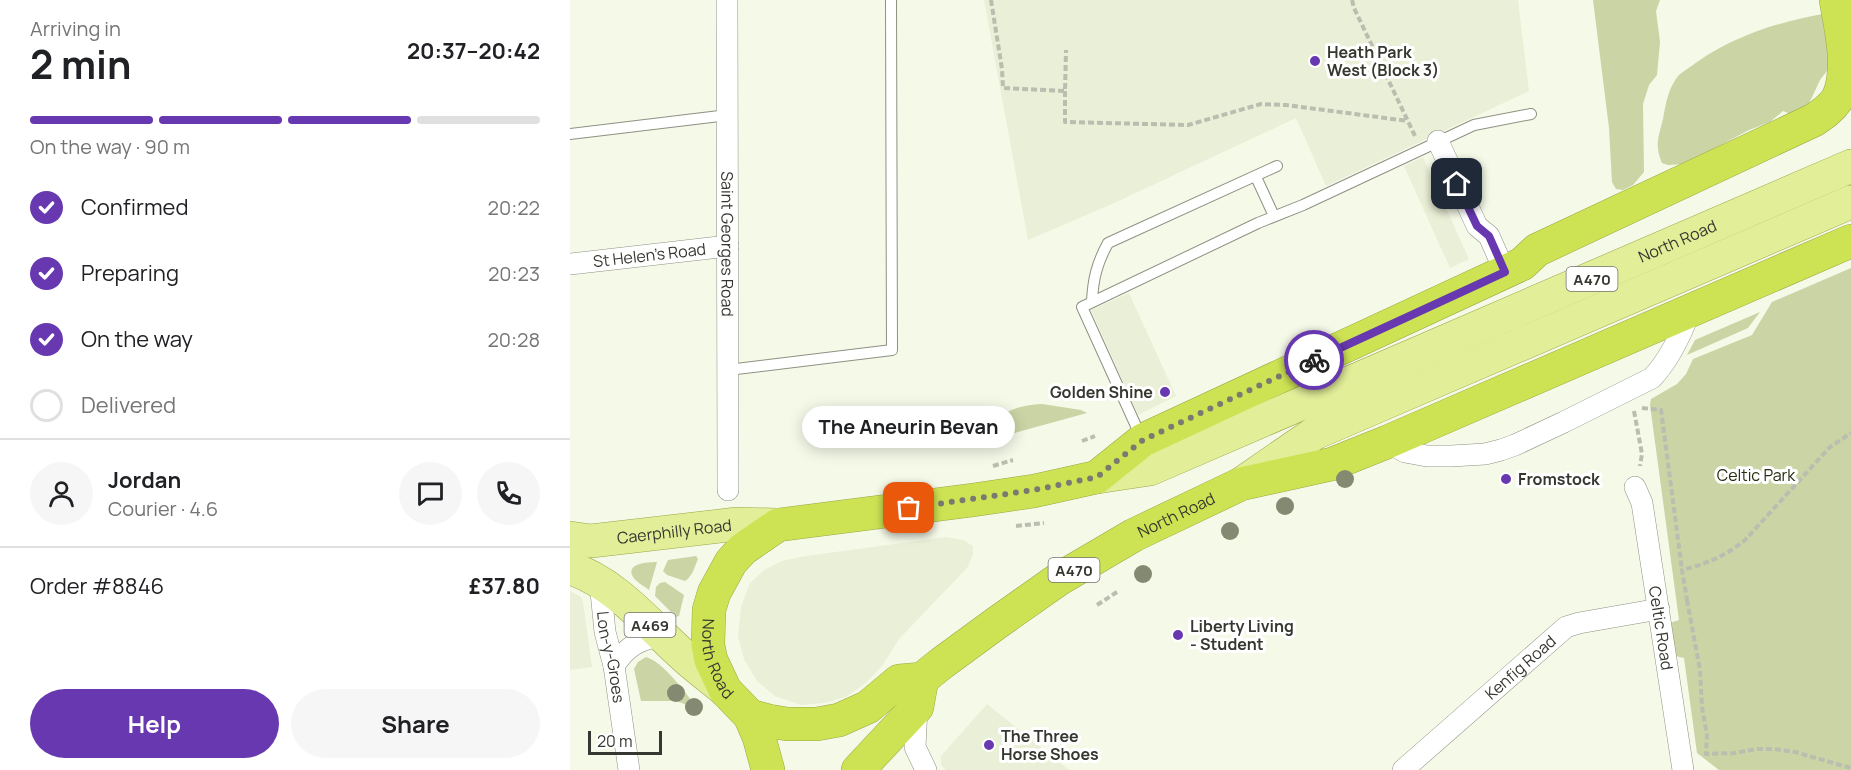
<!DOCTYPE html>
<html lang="en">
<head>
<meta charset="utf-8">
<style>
	body { margin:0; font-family:Manrope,sans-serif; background:#f6f6f6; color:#202124; height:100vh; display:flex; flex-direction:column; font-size:22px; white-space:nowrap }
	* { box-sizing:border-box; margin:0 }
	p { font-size:20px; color:#757577 }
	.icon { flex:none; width:33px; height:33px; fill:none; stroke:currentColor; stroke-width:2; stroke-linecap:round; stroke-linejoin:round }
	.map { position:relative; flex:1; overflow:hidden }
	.side { display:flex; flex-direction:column; background:#fff; width:570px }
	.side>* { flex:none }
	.scale { position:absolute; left:18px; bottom:15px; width:74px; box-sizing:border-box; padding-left:6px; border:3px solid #363730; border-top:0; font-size:16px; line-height:21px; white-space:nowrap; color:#363730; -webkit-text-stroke:4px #fff; paint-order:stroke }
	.pin { position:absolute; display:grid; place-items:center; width:51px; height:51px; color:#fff; margin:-26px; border-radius:12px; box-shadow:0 3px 9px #0006 }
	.courier { position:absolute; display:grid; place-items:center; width:60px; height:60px; margin:-30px; border:4px solid #6738af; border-radius:50%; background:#fff; color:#222; box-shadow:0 2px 8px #0007 }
	.bubble { position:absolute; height:42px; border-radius:21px; background:#fff; box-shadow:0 3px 15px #0003; font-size:20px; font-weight:700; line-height:42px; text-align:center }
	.overview em { font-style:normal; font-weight:700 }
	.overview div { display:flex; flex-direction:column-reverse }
	.overview { display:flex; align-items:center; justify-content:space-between; height:102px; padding:0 30px }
	h1 { font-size:39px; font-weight:700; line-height:45px }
	.bar { display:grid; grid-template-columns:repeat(4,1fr); gap:9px 6px; align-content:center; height:72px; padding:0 30px }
	.bar i { height:8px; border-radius:4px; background:#e0e0e0 }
	.bar .current { background:#6738af }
	.bar p { grid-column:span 4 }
	.line { display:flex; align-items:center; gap:15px; padding:0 30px; border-top:2px solid #e0e0e0 }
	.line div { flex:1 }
	.round { display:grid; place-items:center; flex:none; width:63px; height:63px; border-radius:32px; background:#f6f6f6 }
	ol { padding:0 30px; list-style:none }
	li { display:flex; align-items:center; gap:18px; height:66px }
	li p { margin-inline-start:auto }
	li .icon { padding:6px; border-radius:50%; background:#6738af; color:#fff; stroke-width:4 }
	li:last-child { color:#757577 }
	li i { width:33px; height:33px; border:3px solid #e0e0e0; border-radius:50% }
	.action { display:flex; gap:12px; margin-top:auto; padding:12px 30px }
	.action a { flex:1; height:69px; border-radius:36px; background:#6738af; color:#fff; font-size:24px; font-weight:700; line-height:69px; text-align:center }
	.action a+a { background:#f6f6f6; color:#202124 }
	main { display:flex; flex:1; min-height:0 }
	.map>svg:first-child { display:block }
</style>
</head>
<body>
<main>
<section class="side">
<div class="overview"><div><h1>2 min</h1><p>Arriving in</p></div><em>20:37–20:42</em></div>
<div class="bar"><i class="current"></i><i class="current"></i><i class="current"></i><i></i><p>On the way · 90 m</p></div>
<ol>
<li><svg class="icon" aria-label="check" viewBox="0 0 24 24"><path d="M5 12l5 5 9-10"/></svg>Confirmed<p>20:22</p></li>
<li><svg class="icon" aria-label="check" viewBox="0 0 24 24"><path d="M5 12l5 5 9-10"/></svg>Preparing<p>20:23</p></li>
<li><svg class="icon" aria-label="check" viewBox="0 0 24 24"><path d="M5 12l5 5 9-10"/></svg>On the way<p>20:28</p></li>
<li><i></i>Delivered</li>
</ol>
<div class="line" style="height:108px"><a class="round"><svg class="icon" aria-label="person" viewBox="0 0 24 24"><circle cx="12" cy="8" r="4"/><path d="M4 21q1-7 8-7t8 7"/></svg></a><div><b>Jordan</b><p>Courier · 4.6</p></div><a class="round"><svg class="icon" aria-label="chat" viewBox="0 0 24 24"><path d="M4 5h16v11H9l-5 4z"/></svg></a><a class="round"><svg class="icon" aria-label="phone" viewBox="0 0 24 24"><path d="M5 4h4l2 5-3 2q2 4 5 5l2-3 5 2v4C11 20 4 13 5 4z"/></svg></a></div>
<div class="line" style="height:78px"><div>Order #8846</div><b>£37.80</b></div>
<div class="action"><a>Help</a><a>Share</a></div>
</section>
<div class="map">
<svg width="1281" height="770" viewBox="0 0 1281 770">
	<rect width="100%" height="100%" fill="#f5f9e8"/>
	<!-- built -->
	<path fill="#eaefd7" d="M 414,0 L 948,0 L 959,91 L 756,186 L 726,118 L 542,204 L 458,240 Z
		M 853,157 L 899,259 L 880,268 L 834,166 Z
		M 559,293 L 606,396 L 568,415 L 521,310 Z
		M 376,537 L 393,540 L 403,546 L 403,555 L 397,568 L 329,639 L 312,666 L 297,682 L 276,697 L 254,703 L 231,705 L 205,696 L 187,681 L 174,659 L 168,636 L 171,607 L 180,583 L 194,570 L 212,561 L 236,556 Z
		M 0,591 L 11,597 L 13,602 L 22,667 L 0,670 Z
		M 417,704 L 499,770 L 376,770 L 371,765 L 371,756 Z"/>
	<!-- green -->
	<path fill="#cad4a5" d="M 1023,0 L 1090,0 L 1086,11 L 1090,42 L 1087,75 L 1079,85 L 1073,104 L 1074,172 L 1063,185 L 1053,190 L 1046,189 L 1042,182 L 1039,128 Z
		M 1259,13 L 1260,67 L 1250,80 L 1236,110 L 1223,115 L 1213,111 L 1200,122 L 1179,130 L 1115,164 L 1098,165 L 1092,163 C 1084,145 1089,136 1093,119 C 1096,103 1098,89 1108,76 C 1113,71 1121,67 1127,62 C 1166,35 1211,21 1259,13 Z
		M 1281,268 L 1281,770 L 1149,770 L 1127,753 L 1114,658 L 1109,657 L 1102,654 L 1100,623 L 1109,620 L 1080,405 L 1081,399 L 1107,384 L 1116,374 L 1123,359 L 1182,335 L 1202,302 Z
		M 1190,312 L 1178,328 L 1117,355 L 1125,340 Z
		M 472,404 L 511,410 L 517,413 L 404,444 C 425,417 437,406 472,404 Z
		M 126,556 L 128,559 C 125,566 122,577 115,581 L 97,575 L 93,571 L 98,560 Z
		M 87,562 L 79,590 C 74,586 66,582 63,577 C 55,563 79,562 87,562 Z
		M 95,582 L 114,595 L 109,616 L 106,617 L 85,596 L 86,587 L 90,583 Z
		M 76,657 C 95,663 116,694 129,710 L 129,715 L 117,705 L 106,701 L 71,701 L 64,669 L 68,662 Z"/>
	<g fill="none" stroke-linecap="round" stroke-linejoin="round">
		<defs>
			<path id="lane" d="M 0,134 L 158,115
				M 686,177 L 704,216
				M 522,301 C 523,279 527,263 538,243 L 707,166
				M 158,370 L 322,350 L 321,0
				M 571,437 L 512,307 L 688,223 L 733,205 L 904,125 L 961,114"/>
			<g id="street">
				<path id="s1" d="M 157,0 L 158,490"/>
				<path d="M 868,141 L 907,226 L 919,236 L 935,272"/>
				<path id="s2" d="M 0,264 L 158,246"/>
				<path d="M 817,442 L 835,452 L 857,456 L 881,456 L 915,454 L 931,450 L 945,445 L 994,422 L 1082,378 C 1100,359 1111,335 1120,311"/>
				<path id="s3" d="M 1065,487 L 1072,503 L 1113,770"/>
				<path id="s4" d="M 30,582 L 35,632 L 44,666 L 59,770"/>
				<path d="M 44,666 C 56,647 70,638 93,636"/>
				<path d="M 347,707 L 345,747 L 356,770"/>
				<path id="s5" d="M 833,770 L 996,627 L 1009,623 L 1089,609"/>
			</g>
			<g id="primary">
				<path id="s6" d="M 527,477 L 580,469 L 1281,166"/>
				<path d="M 671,484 L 745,433 L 1281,202"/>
				<path id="s7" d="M 0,538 L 21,541 L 167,524 L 208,525"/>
				<path d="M 0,568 C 46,583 80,626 116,658 C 128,669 142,679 155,690"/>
			</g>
			<g id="highway">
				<path id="s8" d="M 1266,0 C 1271,30 1281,69 1268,98 C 1262,108 1253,114 1244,120 L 967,250 L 952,264 L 573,440 L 527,477 L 464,491 L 403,500 L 208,525 L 173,549 L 161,562 L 144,593 L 139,610 L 138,645 L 141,660 L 155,690 L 180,716 L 199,721 L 217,724 L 247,724 L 269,720 L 298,707 L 329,681 L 352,679 L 372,663 L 428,622 L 489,579 L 564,535 L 671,484 L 762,464 L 817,442 L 1281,241"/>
				<path d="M 180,716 L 189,737 L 198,770"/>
				<path d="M 288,770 L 347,707 L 352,679"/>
			</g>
		</defs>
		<!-- lane casing -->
		<use href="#lane" stroke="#8e9182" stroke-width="12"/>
		<!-- street casing -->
		<use href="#street" stroke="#8e9182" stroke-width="22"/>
		<!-- primary casing -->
		<use href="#primary" stroke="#99a747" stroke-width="34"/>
		<!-- highway casing -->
		<use href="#highway" stroke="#99a747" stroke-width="34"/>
		<!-- path -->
		<path stroke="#babdaf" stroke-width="4" stroke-dasharray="6 3" stroke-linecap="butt" d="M 421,0 L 432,69 L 433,88 L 495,91 L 496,50
			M 782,0 L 784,8 L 845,136
			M 495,91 L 495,122 L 618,125 L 691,104 L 716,105 L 838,121
			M 1072,408 L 1091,410 L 1112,570
			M 1064,411 L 1072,454 L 1070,466
			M 512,441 L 525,436
			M 423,466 L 443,460
			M 446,526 L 474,523
			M 1117,600 L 1130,670 L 1132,707 L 1137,735 L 1136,754 L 1164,753 L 1187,749 L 1204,749 L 1225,752 L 1281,768
			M 1116,601 L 1117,600 L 1112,570 C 1138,563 1154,557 1175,540 L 1260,447 L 1281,433
			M 527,605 L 547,592"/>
		<!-- lane -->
		<use href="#lane" stroke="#fff" stroke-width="10"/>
		<!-- street -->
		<use href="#street" stroke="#fff" stroke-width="21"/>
		<!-- primary -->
		<use href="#primary" stroke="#e2ee98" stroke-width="33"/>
		<!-- highway -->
		<use href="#highway" stroke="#cee354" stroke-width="33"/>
	</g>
	<!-- trees -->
	<g fill="#848971">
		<circle cx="775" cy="479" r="9"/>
		<circle cx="715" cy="506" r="9"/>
		<circle cx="660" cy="531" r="9"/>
		<circle cx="573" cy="574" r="9"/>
		<circle cx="106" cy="693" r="9"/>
		<circle cx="124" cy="707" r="9"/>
	</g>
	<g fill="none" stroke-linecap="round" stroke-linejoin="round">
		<!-- done -->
		<path stroke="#797b70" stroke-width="6" stroke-dasharray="0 10.8" d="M 339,508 L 464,490 L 527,477 L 573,440 L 744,360"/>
		<!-- route -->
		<path stroke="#6738af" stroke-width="8" d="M 744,360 L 935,272 L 919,236 L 907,226 L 887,184"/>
	</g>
	<!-- markers -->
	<g fill="#6738af" stroke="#fff" stroke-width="2">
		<circle cx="745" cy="61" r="6"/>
		<circle cx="595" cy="392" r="6"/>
		<circle cx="936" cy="479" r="6"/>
		<circle cx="608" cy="635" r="6"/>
		<circle cx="419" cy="745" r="6"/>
	</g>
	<g text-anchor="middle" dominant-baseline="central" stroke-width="6" stroke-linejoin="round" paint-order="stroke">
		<!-- shield labels -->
		<g fill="#fff" stroke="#72736e" stroke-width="1.5">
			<rect x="996.5" y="267" width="51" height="24" rx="4.5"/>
			<rect x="478.5" y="558" width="51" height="24" rx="4.5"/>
			<rect x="54.5" y="613" width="51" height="24" rx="4.5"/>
		</g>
		<g font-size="15" font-weight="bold" fill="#363730">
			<text x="1022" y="279">A470</text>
			<text x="504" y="570">A470</text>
			<text x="80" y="625">A469</text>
		</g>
		<!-- poi labels -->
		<g font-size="16" font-weight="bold" fill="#363730" stroke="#fff" text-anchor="start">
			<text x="757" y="52">Heath Park<tspan x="757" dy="18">West (Block 3)</tspan></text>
			<text x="583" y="392" text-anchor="end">Golden Shine</text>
			<text x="948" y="479">Fromstock</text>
			<text x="620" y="626">Liberty Living<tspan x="620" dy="18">- Student</tspan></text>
			<text x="431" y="736">The Three<tspan x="431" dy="18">Horse Shoes</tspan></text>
		</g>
		<!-- street labels -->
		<g font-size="16" fill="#363730" stroke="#fff">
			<text stroke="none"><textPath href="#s6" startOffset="628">North Road</textPath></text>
			<text stroke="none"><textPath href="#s1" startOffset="244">Saint Georges Road</textPath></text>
			<text stroke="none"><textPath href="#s2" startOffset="80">St Helen's Road</textPath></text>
			<text stroke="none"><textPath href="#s8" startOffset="1980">North Road</textPath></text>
			<text stroke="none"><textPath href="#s7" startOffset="105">Caerphilly Road</textPath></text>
			<text stroke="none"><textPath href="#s3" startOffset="144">Celtic Road</textPath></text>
			<text stroke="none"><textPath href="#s8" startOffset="1422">North Road</textPath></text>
			<text stroke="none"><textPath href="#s4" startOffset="76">Lon-y-Groes</textPath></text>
			<text stroke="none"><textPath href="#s5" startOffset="156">Kenfig Road</textPath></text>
		</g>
		<!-- park labels -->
		<g font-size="16" fill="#282d10" stroke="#fff">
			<text x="1186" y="475">Celtic Park</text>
		</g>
	</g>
</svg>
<div class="scale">20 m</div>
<div class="pin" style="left:339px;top:508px;background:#ea580c"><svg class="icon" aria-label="bag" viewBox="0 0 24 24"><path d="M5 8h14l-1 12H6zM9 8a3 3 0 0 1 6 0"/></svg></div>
<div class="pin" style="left:887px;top:184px;background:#1f2937"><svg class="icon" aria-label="home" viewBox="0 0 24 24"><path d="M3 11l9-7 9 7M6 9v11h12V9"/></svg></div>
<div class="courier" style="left:744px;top:360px"><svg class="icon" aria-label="bike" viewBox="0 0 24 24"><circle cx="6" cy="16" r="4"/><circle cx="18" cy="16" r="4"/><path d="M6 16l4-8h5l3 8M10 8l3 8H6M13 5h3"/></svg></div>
<div class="bubble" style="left:232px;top:406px;width:213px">The Aneurin Bevan</div>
</div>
</main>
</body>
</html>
